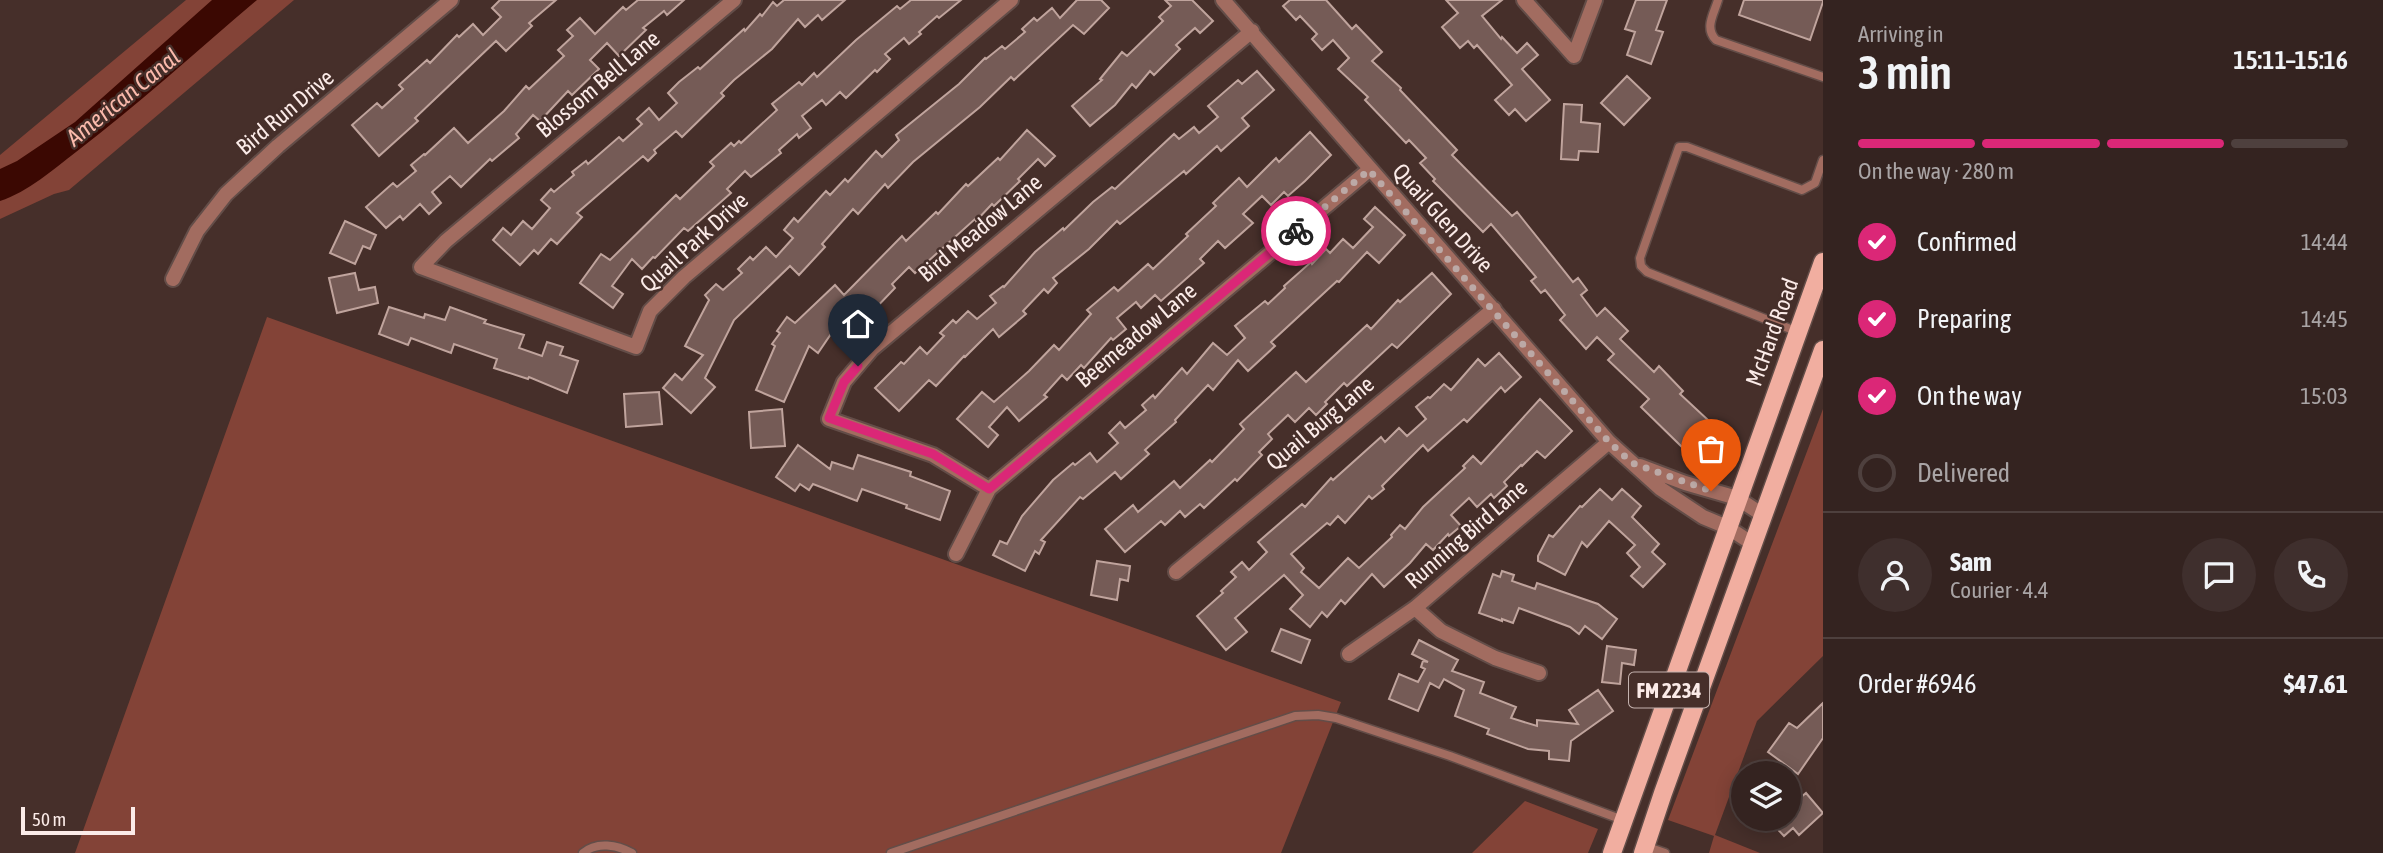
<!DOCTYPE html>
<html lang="en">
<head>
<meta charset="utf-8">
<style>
	body { margin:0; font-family:"Asap Condensed",sans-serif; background:#3f2f2d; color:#f1f3f6; height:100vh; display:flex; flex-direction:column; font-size:26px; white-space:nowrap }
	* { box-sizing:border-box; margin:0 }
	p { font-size:23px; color:#a9a4a5 }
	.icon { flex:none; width:38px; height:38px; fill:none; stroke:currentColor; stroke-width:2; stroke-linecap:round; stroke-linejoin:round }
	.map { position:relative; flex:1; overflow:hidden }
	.panel { display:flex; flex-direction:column; background:#342320; width:560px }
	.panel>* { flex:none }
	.tools { position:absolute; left:1731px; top:761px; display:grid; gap:14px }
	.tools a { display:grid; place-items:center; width:70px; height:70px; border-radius:50%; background:#342320; box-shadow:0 4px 18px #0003,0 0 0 2px #4e403e; font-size:35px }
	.scale { position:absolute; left:21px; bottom:18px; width:114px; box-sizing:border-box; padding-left:7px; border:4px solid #fbebe8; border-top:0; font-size:19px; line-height:24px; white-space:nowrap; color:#fbebe8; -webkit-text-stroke:5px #462f2a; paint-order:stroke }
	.pin { position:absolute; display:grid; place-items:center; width:60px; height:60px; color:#fff; margin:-72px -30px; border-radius:50% 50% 50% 0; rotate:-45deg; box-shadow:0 0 7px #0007 }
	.pin .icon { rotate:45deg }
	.courier { position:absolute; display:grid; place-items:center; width:70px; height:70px; margin:-35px; border:5px solid #db2777; border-radius:50%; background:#fff; color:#222; box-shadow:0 2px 9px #0007 }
	.summary em { font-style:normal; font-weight:600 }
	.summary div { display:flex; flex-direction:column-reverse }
	.summary { display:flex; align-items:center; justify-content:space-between; height:119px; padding:0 35px }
	h1 { font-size:46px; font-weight:600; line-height:52px }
	.bar { display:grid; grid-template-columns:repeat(4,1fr); gap:10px 7px; align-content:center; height:84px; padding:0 35px }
	.bar i { height:9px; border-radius:5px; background:#4e403e }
	.bar .current { background:#db2777 }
	.bar p { grid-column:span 4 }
	.line { display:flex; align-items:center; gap:18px; padding:0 35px; border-top:2px solid #4e403e }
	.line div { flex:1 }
	.round { display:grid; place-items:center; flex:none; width:74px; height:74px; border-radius:37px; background:#3f2f2d }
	ol { padding:0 35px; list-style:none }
	li { display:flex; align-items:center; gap:21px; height:77px }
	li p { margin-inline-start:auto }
	li .icon { padding:7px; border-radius:50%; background:#db2777; color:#fff; stroke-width:4 }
	li:last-child { color:#a9a4a5 }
	li i { width:38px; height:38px; border:4px solid #4e403e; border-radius:50% }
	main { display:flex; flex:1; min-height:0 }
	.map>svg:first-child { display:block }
</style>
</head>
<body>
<main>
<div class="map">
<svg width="1823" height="853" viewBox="0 0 1823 853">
	<rect width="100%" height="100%" fill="#462f2a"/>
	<!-- green -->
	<path fill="#834337" d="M 186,0 L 294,0 L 69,190 L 54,194 L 0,219 L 0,155 Z
		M 267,317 L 1341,702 L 1281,853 L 75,853 Z
		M 1823,409 L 1823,656 L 1757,721 L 1715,835 L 1760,853 L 1709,853 L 1714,836 L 1668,820 Z
		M 1525,801 L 1598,829 L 1588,853 L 1472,853 Z"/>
	<!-- water -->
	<path fill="#3b0802" d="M 212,0 L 257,0 C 197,51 139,104 76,152 C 54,169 28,192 0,201 L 0,169 L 17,161 L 75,122 Z"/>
	<!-- building -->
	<path fill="#755b56" stroke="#c0a49d" stroke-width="2" d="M 500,0 L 556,0 L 529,23 L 532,26 L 506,51 L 496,41 L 415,118 L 418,121 L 379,156 L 352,125 L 377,103 L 382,108 L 403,89 L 399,85 L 427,60 L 430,63 L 457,35 L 459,37 L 473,24 L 483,35 L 501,17 L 492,8 Z
		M 638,0 L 684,0 L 667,15 L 664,11 L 643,28 L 646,30 L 619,56 L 607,43 L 590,60 L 599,69 L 572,95 L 568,91 L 540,121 L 533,115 L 516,134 L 519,138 L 492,161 L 490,159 L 461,187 L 450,176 L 432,192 L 441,203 L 429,214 L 420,204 L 403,220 L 400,216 L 386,228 L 366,207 L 393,183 L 397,187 L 416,171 L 411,165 L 424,154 L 425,155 L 454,128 L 468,143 L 504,111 L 526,86 L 529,89 L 564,56 L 558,50 L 573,36 L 567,30 L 580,18 L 595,34 L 623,7 L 626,10 Z
		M 784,0 L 845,0 L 822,20 L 818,15 L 805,27 L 798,19 L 772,49 L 734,80 L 721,93 L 724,96 L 682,137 L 676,131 L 654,150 L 656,153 L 648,161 L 643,156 L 577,213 L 582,217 L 557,244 L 551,239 L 538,254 L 534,250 L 520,265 L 493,240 L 503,228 L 511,235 L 523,221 L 532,229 L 550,208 L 541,200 L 551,189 L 554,192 L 574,175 L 572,172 L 586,161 L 588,164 L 619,137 L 623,141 L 642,124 L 637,119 L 649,108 L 659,120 L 677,103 L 668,93 L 679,82 L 698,67 L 700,69 L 744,29 L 745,31 L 760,14 L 762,16 L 773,2 L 777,6 Z
		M 911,0 L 961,0 L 939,18 L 937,16 L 919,32 L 921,34 L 909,44 L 904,38 L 885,54 L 890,59 L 877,72 L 875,70 L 846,98 L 840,92 L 826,105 L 822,100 L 802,116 L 811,128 L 799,138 L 797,134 L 779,150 L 781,153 L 751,177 L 745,171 L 727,189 L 731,193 L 688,231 L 684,228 L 655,258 L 653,257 L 642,269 L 632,259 L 612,286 L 623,294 L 613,308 L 580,283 L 601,254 L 610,260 L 676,195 L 680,199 L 714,166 L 710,162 L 731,143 L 734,146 L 739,141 L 741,143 L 777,110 L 772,104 L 799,82 L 802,85 L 814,73 L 817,77 L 856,40 L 897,6 L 900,9 Z
		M 1077,0 L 1101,0 L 1109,8 L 1084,34 L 1073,25 L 1014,80 L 1011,77 L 980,107 L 913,162 L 888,188 L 885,184 L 858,214 L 853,209 L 822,244 L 825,247 L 799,275 L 790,266 L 734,320 L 705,378 L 715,387 L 691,413 L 663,388 L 675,374 L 682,380 L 703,355 L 685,346 L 709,300 L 705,295 L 716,284 L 723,290 L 742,273 L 738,269 L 750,257 L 753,260 L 766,247 L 776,257 L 793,238 L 784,230 L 794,218 L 798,222 L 826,191 L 830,195 L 845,179 L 848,182 L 876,151 L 882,157 L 899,140 L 896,135 L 959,84 L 985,58 L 986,59 L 1002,46 L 1005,49 L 1025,32 L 1022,29 L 1034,18 L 1037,21 L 1052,8 L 1060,18 Z
		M 1165,0 L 1192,0 L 1213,21 L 1200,33 L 1195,28 L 1176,45 L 1180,49 L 1154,75 L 1150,71 L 1136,88 L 1132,84 L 1115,105 L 1090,126 L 1072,106 L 1102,80 L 1100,79 L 1122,52 L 1127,56 L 1163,21 L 1159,17 L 1171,6 Z
		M 1290,0 L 1326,0 L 1352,29 L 1356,25 L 1382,52 L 1372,61 L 1401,88 L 1400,90 L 1457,150 L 1452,155 L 1512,216 L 1517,212 L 1573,282 L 1578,278 L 1587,290 L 1581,295 L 1597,316 L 1605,308 L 1628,331 L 1620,339 L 1654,372 L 1659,366 L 1683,391 L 1680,394 L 1708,420 L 1682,447 L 1641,407 L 1649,399 L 1608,360 L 1614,354 L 1597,337 L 1586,349 L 1560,320 L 1565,315 L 1545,290 L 1541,293 L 1531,281 L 1536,277 L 1491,224 L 1483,232 L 1433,181 L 1435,179 L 1420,163 L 1426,158 L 1409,140 L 1406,143 L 1365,100 L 1368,97 L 1338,69 L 1349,58 L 1333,40 L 1322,50 L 1312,39 L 1317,34 L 1300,16 L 1296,20 L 1283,6 Z
		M 1446,0 L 1502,0 L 1482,16 L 1501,39 L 1502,37 L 1517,53 L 1527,43 L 1538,55 L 1522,69 L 1550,100 L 1526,121 L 1515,109 L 1509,115 L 1495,100 L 1512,85 L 1477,45 L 1474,48 L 1468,41 L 1460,48 L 1442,27 L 1458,13 Z
		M 1636,0 L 1667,0 L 1656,30 L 1663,32 L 1651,64 L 1627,55 L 1635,32 L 1625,29 Z
		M 1744,0 L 1823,0 L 1823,2 L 1810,40 L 1739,15 Z
		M 1257,71 L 1274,90 L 1242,118 L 1249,126 L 1221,151 L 1217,146 L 1186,174 L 1184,171 L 1120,224 L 1117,221 L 1089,249 L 1053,278 L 1057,283 L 1048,293 L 1044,289 L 1023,311 L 1026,314 L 999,337 L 993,329 L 965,357 L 964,356 L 936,386 L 929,380 L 899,411 L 875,388 L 901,362 L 904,364 L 920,347 L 927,354 L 944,336 L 940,333 L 953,320 L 956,323 L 968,311 L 977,319 L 996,303 L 990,296 L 1003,286 L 1004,287 L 1035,252 L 1063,228 L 1064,230 L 1093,202 L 1112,187 L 1115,189 L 1174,134 L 1179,139 L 1194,127 L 1199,133 L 1218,117 L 1208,106 L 1238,80 L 1242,84 Z
		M 1627,76 L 1650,98 L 1624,125 L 1601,103 Z
		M 1564,104 L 1582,105 L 1581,122 L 1600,124 L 1598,152 L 1579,151 L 1578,160 L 1561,159 Z
		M 1027,130 L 1055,156 L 1045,166 L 1038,159 L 1018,179 L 1020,181 L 994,206 L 992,204 L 976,221 L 975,219 L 915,273 L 909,267 L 892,284 L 895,288 L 870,314 L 856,301 L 838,319 L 848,329 L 836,340 L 831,334 L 818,353 L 809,346 L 784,402 L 756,390 L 775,346 L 772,344 L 780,333 L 777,331 L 787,317 L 795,323 L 835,285 L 844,295 L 902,236 L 906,241 L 936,212 L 938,214 L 966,184 L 968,186 L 998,158 L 1000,160 Z
		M 1310,132 L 1331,155 L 1305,181 L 1288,196 L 1284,192 L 1271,205 L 1262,196 L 1243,214 L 1253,223 L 1225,248 L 1218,241 L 1200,259 L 1204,263 L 1161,301 L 1155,295 L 1141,308 L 1136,302 L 1117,318 L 1126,329 L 1113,340 L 1111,338 L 1084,368 L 1081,365 L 1067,380 L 1062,375 L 1044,395 L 1047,397 L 1019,421 L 1007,407 L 989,427 L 998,435 L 988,447 L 957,419 L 982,392 L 994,402 L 1029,371 L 1054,345 L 1059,350 L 1091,314 L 1087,310 L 1114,287 L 1118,291 L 1148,264 L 1153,269 L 1188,236 L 1186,234 L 1216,206 L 1213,203 L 1239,178 L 1247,187 L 1276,158 L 1279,162 Z
		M 1375,207 L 1405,235 L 1379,263 L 1367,252 L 1339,282 L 1337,281 L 1271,342 L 1275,346 L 1248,371 L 1238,360 L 1213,390 L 1208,385 L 1175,420 L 1176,422 L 1145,450 L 1149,454 L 1121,479 L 1115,472 L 1083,499 L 1080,497 L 1041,540 L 1045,542 L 1039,554 L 1035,551 L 1025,571 L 993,555 L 1000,541 L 1007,544 L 1022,516 L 1053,480 L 1073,463 L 1075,465 L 1090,453 L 1097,462 L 1118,443 L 1109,433 L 1120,422 L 1125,428 L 1146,410 L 1142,405 L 1153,395 L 1155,398 L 1182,368 L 1187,374 L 1213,343 L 1227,355 L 1245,338 L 1235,326 L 1265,301 L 1268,304 L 1285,288 L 1284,286 L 1311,262 L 1312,264 L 1326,249 L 1330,253 L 1343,239 L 1353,248 L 1373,227 L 1364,219 Z
		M 345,221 L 376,235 L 370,249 L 363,246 L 355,264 L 330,253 Z
		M 355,273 L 359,290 L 375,287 L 378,303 L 337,313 L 329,278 Z
		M 1432,273 L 1451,294 L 1397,348 L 1392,344 L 1347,386 L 1344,383 L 1325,402 L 1327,404 L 1316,415 L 1309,408 L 1295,422 L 1288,415 L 1268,434 L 1272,439 L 1259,452 L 1262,455 L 1237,481 L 1235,479 L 1204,508 L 1200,504 L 1185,517 L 1180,511 L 1165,525 L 1161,521 L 1125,552 L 1105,529 L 1133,505 L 1138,512 L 1174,481 L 1180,488 L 1210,460 L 1212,462 L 1244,429 L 1240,424 L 1296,372 L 1306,382 L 1367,325 L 1371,329 L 1398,300 L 1400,302 Z
		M 389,307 L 424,318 L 425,314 L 445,320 L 450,307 L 486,320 L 484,323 L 524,335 L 519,348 L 542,356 L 547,342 L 563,347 L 560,355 L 578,361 L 567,393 L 529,377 L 528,379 L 494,368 L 497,359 L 454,344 L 451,353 L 411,338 L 408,345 L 379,334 Z
		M 1499,353 L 1521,377 L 1505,392 L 1501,387 L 1467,422 L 1464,419 L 1428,451 L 1423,445 L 1382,486 L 1384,489 L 1372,499 L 1369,496 L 1345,523 L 1338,516 L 1330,525 L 1327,523 L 1291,554 L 1304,568 L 1301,572 L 1319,588 L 1348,558 L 1359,568 L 1392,537 L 1391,535 L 1400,525 L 1405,529 L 1423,507 L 1465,468 L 1463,466 L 1473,456 L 1481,464 L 1540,399 L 1572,431 L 1545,458 L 1537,451 L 1522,466 L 1521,465 L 1504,482 L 1507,486 L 1494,498 L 1491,494 L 1477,507 L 1469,498 L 1451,515 L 1461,526 L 1449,536 L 1448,534 L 1433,550 L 1426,544 L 1410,563 L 1384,587 L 1372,574 L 1345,604 L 1341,600 L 1327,617 L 1322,612 L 1310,627 L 1290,609 L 1303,595 L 1284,575 L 1235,618 L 1247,632 L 1226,650 L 1197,616 L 1223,593 L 1221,591 L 1236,577 L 1231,572 L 1242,562 L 1249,570 L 1267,552 L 1258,542 L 1302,504 L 1305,507 L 1331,478 L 1333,480 L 1381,437 L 1385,442 L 1399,428 L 1407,436 L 1426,419 L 1416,407 L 1428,397 L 1430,398 L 1444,384 L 1451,390 L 1478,359 L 1485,366 Z
		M 659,392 L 662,424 L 626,427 L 624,394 Z
		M 782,409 L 785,446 L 751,448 L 749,412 Z
		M 798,445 L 830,469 L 832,462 L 853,469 L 858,455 L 911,472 L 910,476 L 950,491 L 940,520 L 906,508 L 907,505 L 862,489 L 857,501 L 813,484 L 809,490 L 800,484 L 795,491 L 776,477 Z
		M 1600,489 L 1612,500 L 1622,489 L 1641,506 L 1632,517 L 1659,544 L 1652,552 L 1665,564 L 1643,587 L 1631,576 L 1640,567 L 1627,553 L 1635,545 L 1609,521 L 1587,547 L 1582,542 L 1565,575 L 1538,561 L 1538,556 L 1549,535 L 1553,537 L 1580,506 L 1582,507 Z
		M 1097,561 L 1130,566 L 1128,581 L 1120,579 L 1117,600 L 1091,595 Z
		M 1502,571 L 1514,575 L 1512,581 L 1535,589 L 1537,583 L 1598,604 L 1617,619 L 1602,639 L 1585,626 L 1579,634 L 1570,627 L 1519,608 L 1513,623 L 1502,619 L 1502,621 L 1479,613 L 1493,574 L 1500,577 Z
		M 1281,629 L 1310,640 L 1301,663 L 1272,651 Z
		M 1419,640 L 1458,660 L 1452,671 L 1484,682 L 1480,693 L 1516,707 L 1511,718 L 1537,726 L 1537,720 L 1578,724 L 1569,710 L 1598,690 L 1613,711 L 1571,741 L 1569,761 L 1549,759 L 1549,751 L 1528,749 L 1487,734 L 1489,729 L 1455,716 L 1464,690 L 1444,679 L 1439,688 L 1430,683 L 1418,711 L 1389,699 L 1399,674 L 1418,682 L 1425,669 L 1421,667 L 1423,661 L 1428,662 L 1412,654 Z
		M 1607,646 L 1636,650 L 1634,665 L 1622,663 L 1620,684 L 1602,682 Z
		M 1823,703 L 1823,738 L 1798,774 L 1768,752 L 1789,723 L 1797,728 Z
		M 1806,793 L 1823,813 L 1799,835 L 1793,828 L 1784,836 L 1768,819 L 1788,819 L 1788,808 Z"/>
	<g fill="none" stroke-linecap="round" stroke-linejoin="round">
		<defs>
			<path id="lane" d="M 1718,0 C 1714,14 1704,28 1716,40 L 1823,77
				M 1798,332 L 1647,272 L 1641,266 L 1640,258 L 1679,147 L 1687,147 L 1802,190 L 1815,183 L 1823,160
				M 1645,846 L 1665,853
				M 583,853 C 597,841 617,845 632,853
				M 891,853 L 1295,716 L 1318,715 L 1336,718 L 1450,756 L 1623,820"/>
			<path id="street" d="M 734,0 L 446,241 L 421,267 L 636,347 L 650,311 L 684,277 L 1011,0
				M 1223,0 L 1609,442 L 1661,489 L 1703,517 L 1727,527 L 1753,544
				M 1524,0 L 1574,56 L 1595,0
				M 173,279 L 197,231 L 226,194 L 278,146 L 451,0
				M 1640,466 L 1685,483 L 1737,498 L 1763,515
				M 989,489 L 933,455 L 829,419 L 844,382 L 872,349 L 1252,31
				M 956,554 L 989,489 L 1369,170
				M 1176,572 L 1494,309
				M 1415,608 L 1441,631 L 1495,658 L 1539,673
				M 1349,654 L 1415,608 L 1609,442"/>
			<path id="primary" d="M 1612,853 L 1823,262
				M 1643,853 L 1663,793 L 1823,350"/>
		</defs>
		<!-- lane casing -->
		<use href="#lane" stroke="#634d48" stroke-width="11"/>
		<!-- street casing -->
		<use href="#street" stroke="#634d48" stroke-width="18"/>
		<!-- primary casing -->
		<use href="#primary" stroke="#634d48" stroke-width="21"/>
		<!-- lane -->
		<use href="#lane" stroke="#a26c60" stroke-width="8"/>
		<!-- street -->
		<use href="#street" stroke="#a26c60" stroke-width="14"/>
		<!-- primary -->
		<use href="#primary" stroke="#f1aea0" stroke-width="18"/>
	</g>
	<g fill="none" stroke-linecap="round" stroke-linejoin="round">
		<!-- done -->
		<path stroke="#bca9a6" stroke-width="7" stroke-dasharray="0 12.6" d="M 1296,231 L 1369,170 L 1609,442 L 1632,463 L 1711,491"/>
		<!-- route -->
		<path stroke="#db2777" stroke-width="9" d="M 858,366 L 844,382 L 829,418 L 933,454 L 989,489 L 1296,231"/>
	</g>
	<g text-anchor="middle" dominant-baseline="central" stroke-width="5" stroke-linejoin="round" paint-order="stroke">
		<!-- shield labels -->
		<rect fill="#462f2a" stroke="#c5b3af" stroke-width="2" x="1629" y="672.5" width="80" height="35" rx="5"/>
		<g font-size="21" font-weight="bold" fill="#fbebe8">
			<text x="1669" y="690">FM 2234</text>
		</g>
		<!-- street labels -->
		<g font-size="23" fill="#fbebe8" stroke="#462f2a">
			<text transform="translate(598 84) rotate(-40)">Blossom Bell Lane</text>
			<text transform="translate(285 112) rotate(-40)">Bird Run Drive</text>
			<text transform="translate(1443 218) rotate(48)">Quail Glen Drive</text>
			<text transform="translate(980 228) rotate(-40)">Bird Meadow Lane</text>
			<text transform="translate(694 242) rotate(-42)">Quail Park Drive</text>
			<text transform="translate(1772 332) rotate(-70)">McHard Road</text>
			<text transform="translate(1136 335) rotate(-40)">Beemeadow Lane</text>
			<text transform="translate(1320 423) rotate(-40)">Quail Burg Lane</text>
			<text transform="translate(1466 534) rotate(-41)">Running Bird Lane</text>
		</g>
		<!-- water labels -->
		<g font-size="24" font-style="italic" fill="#fbbaac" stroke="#462f2a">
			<text transform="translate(123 97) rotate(-39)">American Canal</text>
		</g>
	</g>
</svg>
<div class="tools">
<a><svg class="icon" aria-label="layers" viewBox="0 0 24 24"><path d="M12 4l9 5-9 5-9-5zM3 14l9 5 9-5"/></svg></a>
</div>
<div class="scale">50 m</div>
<div class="pin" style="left:1711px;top:491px;background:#ea580c"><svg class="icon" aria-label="bag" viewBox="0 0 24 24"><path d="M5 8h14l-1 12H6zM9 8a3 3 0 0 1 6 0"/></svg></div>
<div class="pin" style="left:858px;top:366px;background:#1f2937"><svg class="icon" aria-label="home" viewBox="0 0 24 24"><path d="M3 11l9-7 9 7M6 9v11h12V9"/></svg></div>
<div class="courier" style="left:1296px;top:231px"><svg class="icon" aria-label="bike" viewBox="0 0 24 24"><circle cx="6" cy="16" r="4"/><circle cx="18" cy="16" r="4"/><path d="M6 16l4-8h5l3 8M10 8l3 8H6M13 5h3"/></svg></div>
</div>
<section class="panel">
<div class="summary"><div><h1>3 min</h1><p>Arriving in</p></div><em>15:11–15:16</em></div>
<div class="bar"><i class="current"></i><i class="current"></i><i class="current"></i><i></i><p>On the way · 280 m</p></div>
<ol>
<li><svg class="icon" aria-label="check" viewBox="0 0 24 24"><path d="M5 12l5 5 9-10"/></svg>Confirmed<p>14:44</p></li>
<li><svg class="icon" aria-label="check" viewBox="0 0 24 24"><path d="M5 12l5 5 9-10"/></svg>Preparing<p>14:45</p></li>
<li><svg class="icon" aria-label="check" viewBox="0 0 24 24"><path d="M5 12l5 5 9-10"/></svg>On the way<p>15:03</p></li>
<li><i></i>Delivered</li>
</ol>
<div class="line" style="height:126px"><a class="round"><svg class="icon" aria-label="person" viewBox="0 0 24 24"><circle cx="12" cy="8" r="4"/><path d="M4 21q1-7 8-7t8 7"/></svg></a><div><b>Sam</b><p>Courier · 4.4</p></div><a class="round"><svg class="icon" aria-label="chat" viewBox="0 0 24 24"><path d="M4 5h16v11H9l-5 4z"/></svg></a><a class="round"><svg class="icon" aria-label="phone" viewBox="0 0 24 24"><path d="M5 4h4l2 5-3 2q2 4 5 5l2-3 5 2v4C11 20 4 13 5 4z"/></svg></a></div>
<div class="line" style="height:91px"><div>Order #6946</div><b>$47.61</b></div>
</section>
</main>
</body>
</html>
